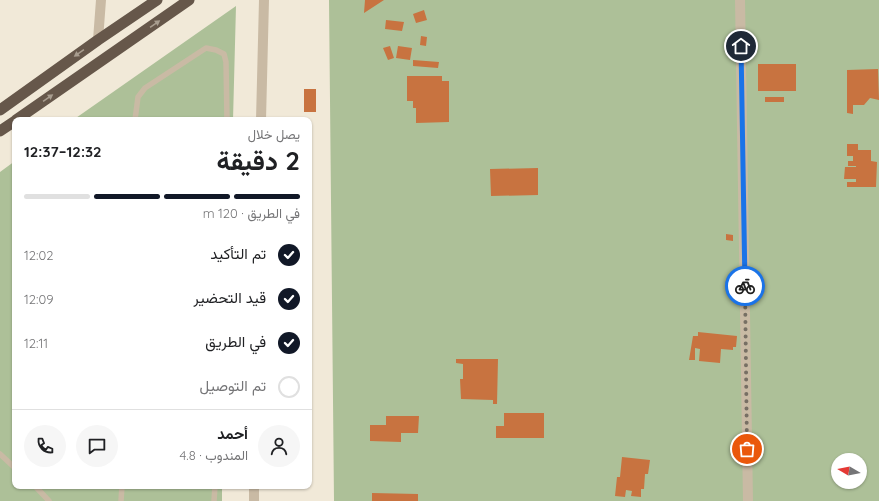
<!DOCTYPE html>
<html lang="ar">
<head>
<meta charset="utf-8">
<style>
	body { margin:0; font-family:Quicksand,Vazirmatn,sans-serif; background:#f6f6f6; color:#202124; direction:rtl; height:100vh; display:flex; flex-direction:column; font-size:15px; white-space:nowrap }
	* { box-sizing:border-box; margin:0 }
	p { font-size:13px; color:#757577 }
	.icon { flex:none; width:22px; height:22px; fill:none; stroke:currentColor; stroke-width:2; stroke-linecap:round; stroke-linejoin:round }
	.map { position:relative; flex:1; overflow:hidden; direction:ltr }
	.details { position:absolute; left:12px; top:117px; width:300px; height:372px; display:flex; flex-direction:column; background:#fff; border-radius:8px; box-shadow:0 1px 3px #0004; direction:rtl }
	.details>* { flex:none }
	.needle { width:26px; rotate:280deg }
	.buttons { position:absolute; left:831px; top:453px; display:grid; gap:8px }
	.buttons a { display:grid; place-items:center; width:36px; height:36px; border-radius:50%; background:#fff; box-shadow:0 1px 3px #0004; font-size:20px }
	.pin { position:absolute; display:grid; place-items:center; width:34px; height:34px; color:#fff; margin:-17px; border:2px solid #fff; border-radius:50%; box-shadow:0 1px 4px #0007 }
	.courier { position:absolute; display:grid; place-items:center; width:40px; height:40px; margin:-20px; border:3px solid #1a73e8; border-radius:50%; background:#fff; color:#222; box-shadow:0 1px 5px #0007 }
	.headline em { font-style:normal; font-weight:700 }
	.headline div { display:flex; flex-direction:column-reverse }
	.headline { display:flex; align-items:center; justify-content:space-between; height:68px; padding:0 12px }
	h1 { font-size:26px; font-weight:700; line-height:30px }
	.bar { display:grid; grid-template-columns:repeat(4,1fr); gap:6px 4px; align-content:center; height:48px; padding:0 12px }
	.bar i { height:5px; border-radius:3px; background:#e0e0e0 }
	.bar .active { background:#111827 }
	.bar p { grid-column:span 4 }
	.line { display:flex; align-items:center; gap:10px; padding:0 12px; border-top:1px solid #e0e0e0 }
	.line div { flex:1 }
	.round { display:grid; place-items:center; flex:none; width:42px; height:42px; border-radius:21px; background:#f6f6f6 }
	ol { padding:0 12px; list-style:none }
	li { display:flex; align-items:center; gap:12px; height:44px }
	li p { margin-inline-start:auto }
	li .icon { padding:4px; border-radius:50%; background:#111827; color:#fff; stroke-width:4 }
	li:last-child { color:#757577 }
	li i { width:22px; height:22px; border:2px solid #e0e0e0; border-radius:50% }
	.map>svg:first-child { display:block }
</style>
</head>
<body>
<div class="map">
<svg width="879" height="501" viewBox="0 0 879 501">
	<rect width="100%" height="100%" fill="#f1e9d8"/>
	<!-- green -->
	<path fill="#adc098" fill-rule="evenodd" d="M 329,0 L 879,0 L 879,501 L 334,501 ZM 838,460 L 860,460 L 860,482 L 838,482 Z
		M 236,6 L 233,120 L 73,120 Z
		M 15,161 L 15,486 L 222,486 L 222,501 L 0,501 L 0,172 Z"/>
	<!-- building -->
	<path fill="#c87340" d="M 365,0 L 384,0 L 364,13 Z
		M 424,10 L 427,20 L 416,23 L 413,14 Z
		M 386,20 L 404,22 L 402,31 L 385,29 Z
		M 421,36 L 427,37 L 426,46 L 420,45 Z
		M 390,46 L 394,58 L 388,60 L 383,48 Z
		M 398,46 L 412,48 L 410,60 L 396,58 Z
		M 413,60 L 439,62 L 438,68 L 413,66 Z
		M 758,64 L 796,64 L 796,91 L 758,91 Z
		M 878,69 L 879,100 L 870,98 L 864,105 L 853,105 L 853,114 L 847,113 L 847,70 Z
		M 407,76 L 442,76 L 442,81 L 449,81 L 449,122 L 416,123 L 416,108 L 413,108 L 413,101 L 407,101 Z
		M 304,89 L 316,89 L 316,112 L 304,112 Z
		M 765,97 L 784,97 L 784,102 L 765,102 Z
		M 847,144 L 858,144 L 858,150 L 871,150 L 871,161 L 877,162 L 876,187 L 847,187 L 847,182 L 856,182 L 856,179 L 844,179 L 845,167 L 856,167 L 856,166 L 848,166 L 848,161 L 853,161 L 853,156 L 847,156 Z
		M 538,168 L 538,195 L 491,196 L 490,169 Z
		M 726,234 L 733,235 L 733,241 L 726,240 Z
		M 698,332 L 737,336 L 736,347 L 733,347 L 733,350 L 721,349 L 720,363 L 699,361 L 700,349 L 695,348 L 695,360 L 689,360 L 693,336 L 698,336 Z
		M 456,359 L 498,359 L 497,404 L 493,404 L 493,400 L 461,399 L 460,379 L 463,379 L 463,364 L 456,363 Z
		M 504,413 L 544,413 L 544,438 L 496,438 L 496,426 L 504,426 Z
		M 386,416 L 419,416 L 418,433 L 401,433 L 401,442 L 370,441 L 370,425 L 386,425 Z
		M 622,457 L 650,460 L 648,474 L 645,474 L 644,489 L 641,489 L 641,497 L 631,496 L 632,491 L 626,490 L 625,497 L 615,496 L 617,477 L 620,477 Z
		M 372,493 L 418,494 L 418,501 L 372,501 Z"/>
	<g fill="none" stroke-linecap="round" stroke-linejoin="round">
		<!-- service -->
		<path stroke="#c9baa4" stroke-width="5.5" d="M 135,120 L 138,97 L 145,88 L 206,48 L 216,50 L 224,54 L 226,62 L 227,120
			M 0,454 L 15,468
			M 35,486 L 49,501
			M 121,501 L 122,486
			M 214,501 L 215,486"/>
		<!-- minor -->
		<path stroke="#c9baa4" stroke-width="10" d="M 740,0 L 748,501
			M 98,40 L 101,0
			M 261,120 L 264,0
			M 254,501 L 254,486"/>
		<!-- trunk -->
		<path stroke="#66574a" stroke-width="11" d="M 0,110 L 98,40 L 157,0
			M 16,120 L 189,0
			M 0,131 L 15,121"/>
	</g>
	<!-- one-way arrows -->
	<defs><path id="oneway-solid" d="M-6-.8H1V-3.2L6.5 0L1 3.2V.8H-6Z"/></defs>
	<g fill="#a89d8f">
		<use href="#oneway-solid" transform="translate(155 24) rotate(-35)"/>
		<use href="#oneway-solid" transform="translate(79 53) rotate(145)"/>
		<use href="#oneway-solid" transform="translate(48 98) rotate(-35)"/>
	</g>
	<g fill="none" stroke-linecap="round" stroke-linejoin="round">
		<!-- done -->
		<path stroke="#776f64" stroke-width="4" stroke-dasharray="0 7.2" d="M 745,286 L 747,449"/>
		<!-- route -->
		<path stroke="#1a73e8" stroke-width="5" d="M 741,46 L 745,286"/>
	</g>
</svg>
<div class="buttons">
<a><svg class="needle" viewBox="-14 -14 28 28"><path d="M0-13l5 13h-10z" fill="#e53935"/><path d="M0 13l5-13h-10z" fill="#757577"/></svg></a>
</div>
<div class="pin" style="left:747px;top:449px;background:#ea580c"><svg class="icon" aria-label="bag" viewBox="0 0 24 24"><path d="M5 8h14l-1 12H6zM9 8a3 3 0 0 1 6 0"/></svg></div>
<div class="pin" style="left:741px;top:46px;background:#1f2937"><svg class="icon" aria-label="home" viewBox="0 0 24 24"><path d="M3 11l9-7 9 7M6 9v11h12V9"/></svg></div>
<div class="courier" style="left:745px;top:286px"><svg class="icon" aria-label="bike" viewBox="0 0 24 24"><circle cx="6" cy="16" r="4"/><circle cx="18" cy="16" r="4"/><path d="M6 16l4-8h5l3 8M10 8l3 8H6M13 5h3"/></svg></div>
<section class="details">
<div class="headline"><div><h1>2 دقيقة</h1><p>يصل خلال</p></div><em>12:32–12:37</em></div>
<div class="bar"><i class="active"></i><i class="active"></i><i class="active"></i><i></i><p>في الطريق · 120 m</p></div>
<ol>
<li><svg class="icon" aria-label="check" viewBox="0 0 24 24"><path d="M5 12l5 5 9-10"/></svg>تم التأكيد<p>12:02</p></li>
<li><svg class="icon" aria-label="check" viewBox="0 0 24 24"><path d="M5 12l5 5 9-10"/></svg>قيد التحضير<p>12:09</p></li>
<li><svg class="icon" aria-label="check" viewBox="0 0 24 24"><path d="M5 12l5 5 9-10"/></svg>في الطريق<p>12:11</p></li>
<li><i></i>تم التوصيل</li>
</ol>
<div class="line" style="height:72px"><a class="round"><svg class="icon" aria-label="person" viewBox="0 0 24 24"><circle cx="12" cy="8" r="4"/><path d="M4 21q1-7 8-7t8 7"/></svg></a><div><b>أحمد</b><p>المندوب · 4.8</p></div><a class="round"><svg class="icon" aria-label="chat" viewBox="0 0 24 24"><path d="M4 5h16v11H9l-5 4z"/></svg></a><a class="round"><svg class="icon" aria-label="phone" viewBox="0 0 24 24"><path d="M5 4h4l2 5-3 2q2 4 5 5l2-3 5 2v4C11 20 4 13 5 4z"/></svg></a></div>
</section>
</div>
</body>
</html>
